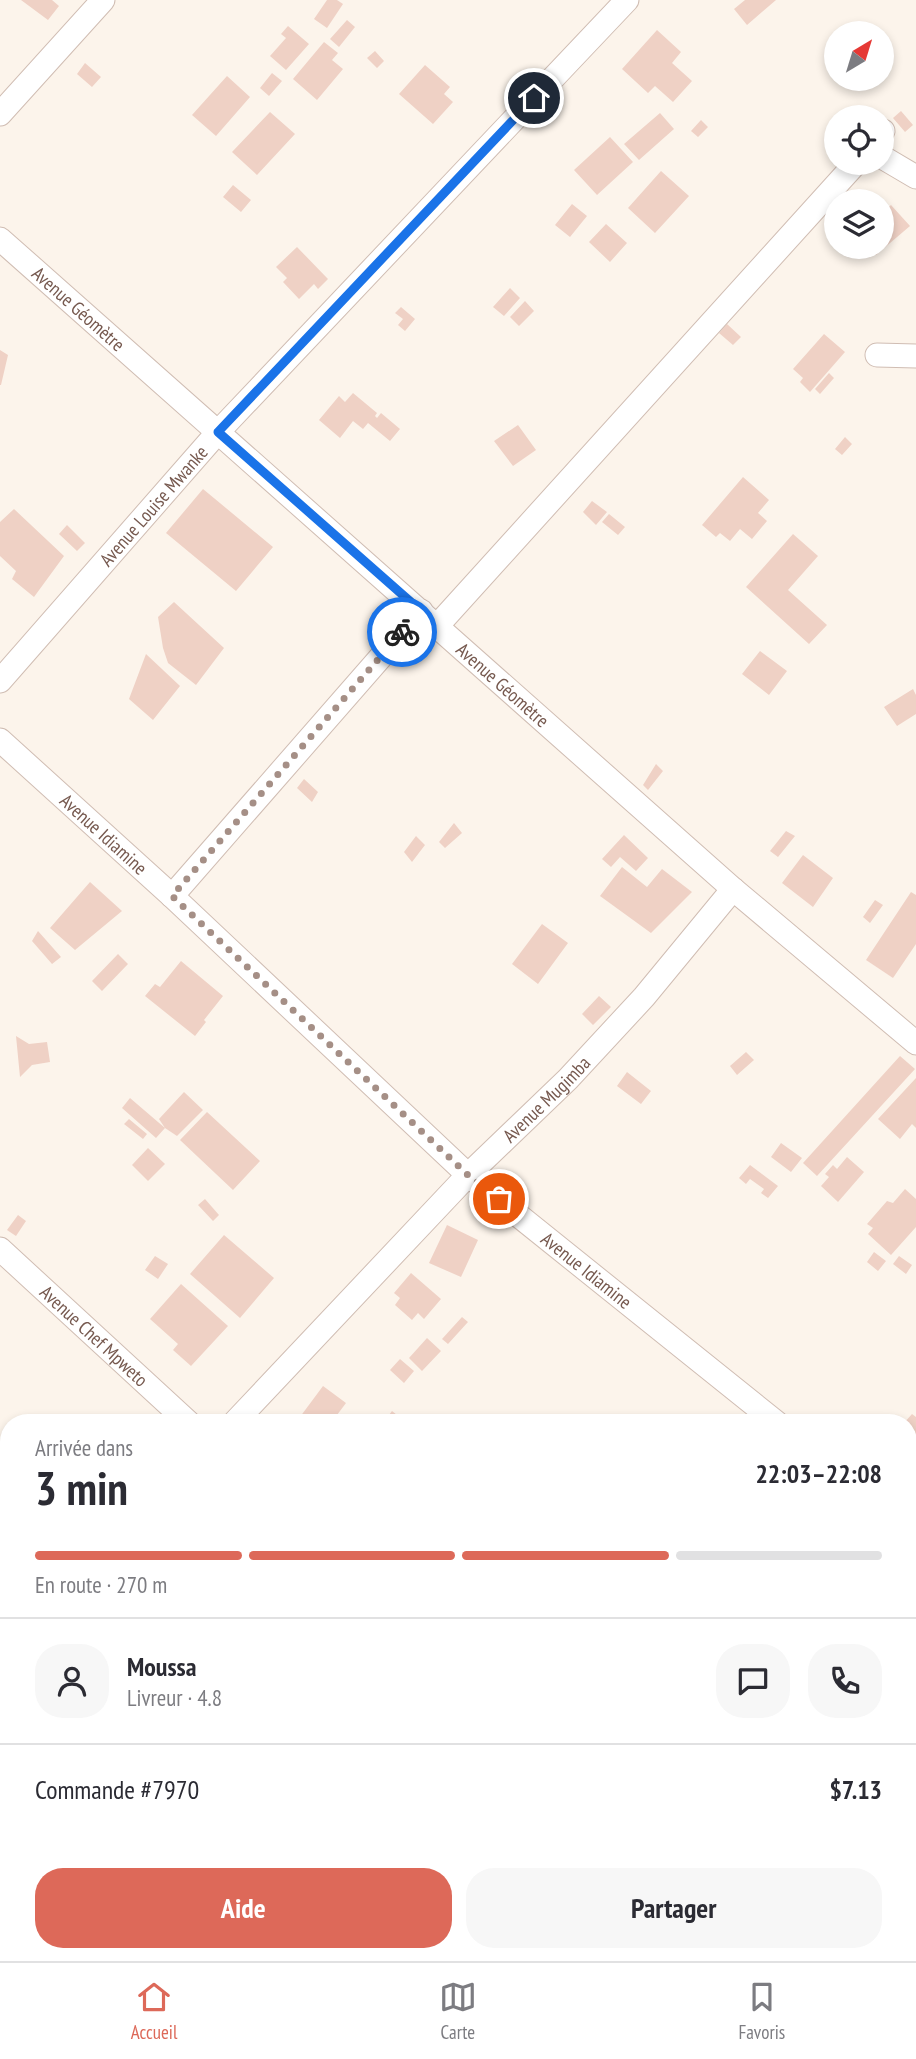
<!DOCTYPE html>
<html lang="fr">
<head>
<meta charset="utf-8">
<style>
	body { margin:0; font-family:"PT Sans Narrow",sans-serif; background:#f7f7f7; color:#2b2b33; height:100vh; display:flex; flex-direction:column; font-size:26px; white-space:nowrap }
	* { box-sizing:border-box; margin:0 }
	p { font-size:23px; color:#7c7c81 }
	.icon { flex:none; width:38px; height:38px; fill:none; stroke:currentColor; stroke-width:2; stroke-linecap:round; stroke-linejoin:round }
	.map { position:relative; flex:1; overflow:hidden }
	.drawer { position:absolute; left:0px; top:1414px; width:917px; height:548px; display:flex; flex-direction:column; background:#fff; border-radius:28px 28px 0 0; box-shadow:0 4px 10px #0003 }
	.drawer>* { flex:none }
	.needle { width:46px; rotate:38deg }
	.buttons { position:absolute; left:824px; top:21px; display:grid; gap:14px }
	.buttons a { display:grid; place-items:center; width:70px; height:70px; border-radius:50%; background:#fff; box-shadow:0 4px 10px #0003; font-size:35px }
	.pin { position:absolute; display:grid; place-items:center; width:60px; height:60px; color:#fff; margin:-30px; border:4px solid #fff; border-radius:50%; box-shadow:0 2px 7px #0007 }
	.courier { position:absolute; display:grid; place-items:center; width:70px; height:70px; margin:-35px; border:5px solid #1a73e8; border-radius:50%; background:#fff; color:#222; box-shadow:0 2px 9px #0007 }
	.summary em { font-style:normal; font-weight:800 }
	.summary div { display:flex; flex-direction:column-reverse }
	.summary { display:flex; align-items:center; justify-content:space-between; height:119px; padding:0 35px }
	h1 { font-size:46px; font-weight:800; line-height:52px }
	.bar { display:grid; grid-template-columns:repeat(4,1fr); gap:10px 7px; align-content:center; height:84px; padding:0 35px }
	.bar i { height:9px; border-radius:5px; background:#e1e1e2 }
	.bar .on { background:#dd6959 }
	.bar p { grid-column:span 4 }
	.line { display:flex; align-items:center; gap:18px; padding:0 35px; border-top:2px solid #e1e1e2 }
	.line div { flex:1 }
	.round { display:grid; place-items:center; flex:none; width:74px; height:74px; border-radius:28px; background:#f7f7f7 }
	.cta { display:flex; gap:14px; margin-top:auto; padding:14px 35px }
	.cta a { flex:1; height:80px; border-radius:28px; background:#dd6959; color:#fff; font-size:28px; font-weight:800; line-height:80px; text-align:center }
	.cta a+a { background:#f7f7f7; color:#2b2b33 }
	.menu { display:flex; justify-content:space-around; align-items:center; height:98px; border-top:2px solid #e1e1e2; background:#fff; font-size:19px; color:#7c7c81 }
	.menu a { display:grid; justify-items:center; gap:4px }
	.menu .on { color:#dd6959 }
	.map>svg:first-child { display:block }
</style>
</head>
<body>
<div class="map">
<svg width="916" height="1961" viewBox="0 0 916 1961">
	<rect width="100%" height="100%" fill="#fcf4eb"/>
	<!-- building -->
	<path fill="#efd1c5" d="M 21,0 L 52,0 L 59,6 L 48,20 Z
		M 327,0 L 337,0 L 343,4 L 327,28 L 314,19 Z
		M 745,0 L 776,0 L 747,25 L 734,9 Z
		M 347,20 L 355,27 L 339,47 L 330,39 Z
		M 288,26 L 309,44 L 286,70 L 270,56 L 286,38 L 281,34 Z
		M 657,30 L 681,52 L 672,63 L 692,81 L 673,102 L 655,86 L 648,93 L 622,69 Z
		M 324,42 L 338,53 L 332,60 L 343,69 L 317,100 L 293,79 Z
		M 375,51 L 384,61 L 377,68 L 367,58 Z
		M 85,63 L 101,77 L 92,87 L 77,74 Z
		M 425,65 L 450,87 L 444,94 L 453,102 L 433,124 L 399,94 Z
		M 272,73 L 282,81 L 269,96 L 260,88 Z
		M 227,76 L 250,97 L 216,136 L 192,115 Z
		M 901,111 L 913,125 L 905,132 L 893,118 Z
		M 270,112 L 295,134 L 257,175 L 232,152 Z
		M 660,113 L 674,129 L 639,160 L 624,144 Z
		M 701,120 L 708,127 L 698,137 L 691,131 Z
		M 610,137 L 633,162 L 597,195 L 574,170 Z
		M 661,171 L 689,196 L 655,233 L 628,208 Z
		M 233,185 L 251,200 L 241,212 L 223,197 Z
		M 572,204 L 587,216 L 570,237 L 555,225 Z
		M 891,205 L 910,226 L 876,255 L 869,247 L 882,247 L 882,213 Z
		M 606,224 L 627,243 L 610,262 L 589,242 Z
		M 297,247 L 328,279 L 318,289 L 314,284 L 299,299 L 283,282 L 287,278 L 276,267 Z
		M 510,288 L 520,298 L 504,316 L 493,307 Z
		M 525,301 L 534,311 L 519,326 L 510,317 Z
		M 401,307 L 415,319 L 405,331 L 398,325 L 403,319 L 395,313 Z
		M 727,324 L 741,337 L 733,345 L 719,333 Z
		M 824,334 L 845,352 L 810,392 L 800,382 L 803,378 L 793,369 Z
		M 0,350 L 8,355 L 1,385 L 0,385 Z
		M 829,373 L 834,378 L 820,394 L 815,389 Z
		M 353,393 L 377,413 L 375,416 L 377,418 L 381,413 L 400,429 L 390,441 L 368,423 L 363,429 L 353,421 L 340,438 L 319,420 L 339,396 L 345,402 Z
		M 518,425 L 536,450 L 513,466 L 494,441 Z
		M 845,437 L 852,444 L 842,455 L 835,449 Z
		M 743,477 L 769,500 L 758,513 L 767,521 L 752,539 L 740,529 L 730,541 L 720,533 L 716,537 L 702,525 Z
		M 203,489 L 273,547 L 236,591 L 166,533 Z
		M 592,501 L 607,512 L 596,525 L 583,512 Z
		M 14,509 L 64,556 L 34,597 L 12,579 L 16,571 L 0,556 L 0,522 Z
		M 609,514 L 625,527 L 618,535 L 602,522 Z
		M 67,525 L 85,543 L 77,551 L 59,534 Z
		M 793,534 L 818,556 L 788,590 L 827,625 L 809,644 L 746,587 Z
		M 174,602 L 224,648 L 196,685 L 168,663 L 163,648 L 158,617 Z
		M 760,651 L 787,671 L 769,695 L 742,674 Z
		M 146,654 L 180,686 L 153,720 L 129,699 Z
		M 913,689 L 916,695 L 916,714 L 897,726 L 884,707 Z
		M 656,764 L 663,771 L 648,790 L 643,785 Z
		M 304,779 L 318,792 L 312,802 L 297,788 Z
		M 454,823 L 462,833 L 445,848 L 439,842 Z
		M 786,831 L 795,836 L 778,857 L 770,851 Z
		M 624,835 L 648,858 L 636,871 L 620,857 L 611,867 L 602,859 Z
		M 416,836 L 425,845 L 412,862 L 404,852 Z
		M 803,855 L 833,878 L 813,907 L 782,883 Z
		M 622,867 L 647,887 L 662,869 L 692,892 L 651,933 L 600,896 Z
		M 90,882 L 122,911 L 75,950 L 50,928 Z
		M 911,892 L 916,895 L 916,944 L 893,978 L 866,960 Z
		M 875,900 L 883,905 L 870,923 L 863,917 Z
		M 542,924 L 568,943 L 538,984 L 512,964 Z
		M 38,931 L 61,957 L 52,964 L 32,941 Z
		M 118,954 L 128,964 L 102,991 L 92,981 Z
		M 181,961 L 223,996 L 204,1020 L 206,1022 L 195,1036 L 145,996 L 155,984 L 160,987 Z
		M 599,996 L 611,1007 L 593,1025 L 582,1014 Z
		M 16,1036 L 29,1044 L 47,1042 L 50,1062 L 32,1065 L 20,1077 Z
		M 746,1052 L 754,1060 L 737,1075 L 730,1066 Z
		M 900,1056 L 915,1069 L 817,1176 L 803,1163 Z
		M 627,1072 L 651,1091 L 641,1104 L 617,1086 Z
		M 916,1078 L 916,1128 L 912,1124 L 900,1139 L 878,1119 Z
		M 184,1092 L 203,1110 L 177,1136 L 165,1128 L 159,1119 Z
		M 130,1098 L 165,1128 L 156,1138 L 122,1108 Z
		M 207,1112 L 260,1161 L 233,1190 L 180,1140 Z
		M 129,1119 L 147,1134 L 143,1139 L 124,1124 Z
		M 781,1143 L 802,1158 L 791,1172 L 771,1157 Z
		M 148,1148 L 165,1164 L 148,1181 L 132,1165 Z
		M 847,1157 L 864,1172 L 838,1202 L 821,1186 L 829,1177 L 825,1174 L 833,1165 L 837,1169 Z
		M 750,1165 L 778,1186 L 768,1198 L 761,1193 L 764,1189 L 750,1179 L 746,1184 L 739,1178 Z
		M 905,1189 L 916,1199 L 916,1227 L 891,1255 L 868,1234 L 873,1228 L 867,1224 L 887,1201 L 893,1203 Z
		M 205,1199 L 219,1215 L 213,1221 L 198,1205 Z
		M 18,1215 L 26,1221 L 16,1236 L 7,1230 Z
		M 447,1225 L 478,1240 L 461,1277 L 429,1263 Z
		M 224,1235 L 274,1278 L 240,1318 L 190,1274 Z
		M 874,1252 L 886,1261 L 878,1271 L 867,1262 Z
		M 155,1256 L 168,1264 L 158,1279 L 145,1270 Z
		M 899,1256 L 912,1265 L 906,1274 L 893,1264 Z
		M 411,1273 L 441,1299 L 424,1319 L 418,1313 L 412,1320 L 395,1305 L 400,1298 L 394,1293 Z
		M 181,1284 L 228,1326 L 191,1366 L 173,1350 L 178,1344 L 150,1319 Z
		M 462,1317 L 468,1322 L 448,1344 L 442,1339 Z
		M 427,1338 L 441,1351 L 422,1371 L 409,1358 Z
		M 400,1359 L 414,1371 L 404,1383 L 390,1370 Z
		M 323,1386 L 346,1403 L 331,1423 L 300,1423 L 297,1421 Z
		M 392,1411 L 407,1423 L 383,1423 Z
		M 912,1414 L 916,1417 L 916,1444 L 908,1453 L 908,1423 L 904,1423 Z
		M 632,1953 L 650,1953 L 655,1957 L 651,1961 L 625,1961 Z
		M 669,1953 L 716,1953 L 716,1961 L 669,1961 Z
		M 783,1953 L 807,1953 L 807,1961 L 783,1961 Z"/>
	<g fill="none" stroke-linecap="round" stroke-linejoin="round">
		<defs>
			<g id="minor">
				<path d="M 0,114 L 103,0"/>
				<path d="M 882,133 L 883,131"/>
				<path d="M 882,157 L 916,177"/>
				<path id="s1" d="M 0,239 L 733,889 L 916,1043"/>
				<path d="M 877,355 L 916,356"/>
				<path d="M 437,626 L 856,163"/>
				<path id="s2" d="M 0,681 L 218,432 L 627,0"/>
				<path id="s3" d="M 0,740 L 172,896 L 468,1175 L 777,1423"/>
				<path d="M 172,896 L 421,611"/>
				<path id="s4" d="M 0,1249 L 189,1423"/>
				<path id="s5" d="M 234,1423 L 468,1175 L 568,1079 L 644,997 L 733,889"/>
				<path d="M 908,1527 L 916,1534"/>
				<path d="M 0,1739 L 9,1729"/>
				<path d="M 0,1795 L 9,1803"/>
				<path d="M 185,1953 L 197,1961"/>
				<path d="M 157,1961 L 164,1953"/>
				<path d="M 595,1961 L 602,1953"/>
				<path d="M 911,1961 L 915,1600"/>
			</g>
		</defs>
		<!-- minor casing -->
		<use href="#minor" stroke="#d0bdb3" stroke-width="25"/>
		<!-- minor -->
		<use href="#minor" stroke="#fff" stroke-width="23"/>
	</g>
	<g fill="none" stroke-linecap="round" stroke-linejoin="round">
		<!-- done -->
		<path stroke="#a58f86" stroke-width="7" stroke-dasharray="0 12.6" d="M 402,632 L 172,896 L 468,1175 L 499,1199"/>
		<!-- route -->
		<path stroke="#1a73e8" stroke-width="9" d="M 402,632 L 421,611 L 218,432 L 534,98"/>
	</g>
	<g text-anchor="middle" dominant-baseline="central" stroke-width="5" stroke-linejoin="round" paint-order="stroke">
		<!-- street labels -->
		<g font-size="19" fill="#76594f" stroke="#fef8f2">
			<text stroke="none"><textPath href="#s1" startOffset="105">Avenue Géomètre</textPath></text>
			<text stroke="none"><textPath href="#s2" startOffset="233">Avenue Louise Mwanke</textPath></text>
			<text stroke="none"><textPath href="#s1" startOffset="672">Avenue Géomètre</textPath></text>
			<text stroke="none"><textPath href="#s3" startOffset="140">Avenue Idiamine</textPath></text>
			<text stroke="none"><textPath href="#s5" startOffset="450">Avenue Mugimba</textPath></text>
			<text stroke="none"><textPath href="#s3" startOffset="791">Avenue Idiamine</textPath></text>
			<text stroke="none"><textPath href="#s4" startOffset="128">Avenue Chef Mpweto</textPath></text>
		</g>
	</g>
</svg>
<div class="buttons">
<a><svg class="needle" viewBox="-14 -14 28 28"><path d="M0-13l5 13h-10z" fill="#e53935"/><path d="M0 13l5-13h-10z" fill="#7c7c81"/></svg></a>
<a><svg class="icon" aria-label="locate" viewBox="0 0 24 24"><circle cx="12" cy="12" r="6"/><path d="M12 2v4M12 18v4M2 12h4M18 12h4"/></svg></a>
<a><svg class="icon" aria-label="layers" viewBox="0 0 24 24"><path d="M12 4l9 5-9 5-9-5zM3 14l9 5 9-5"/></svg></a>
</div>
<div class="pin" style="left:499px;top:1199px;background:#ea580c"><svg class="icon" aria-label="bag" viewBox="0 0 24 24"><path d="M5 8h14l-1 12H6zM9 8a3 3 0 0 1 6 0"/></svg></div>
<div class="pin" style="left:534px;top:98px;background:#1f2937"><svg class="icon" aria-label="home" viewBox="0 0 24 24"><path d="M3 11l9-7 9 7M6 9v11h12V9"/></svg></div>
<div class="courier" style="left:402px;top:632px"><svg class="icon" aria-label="bike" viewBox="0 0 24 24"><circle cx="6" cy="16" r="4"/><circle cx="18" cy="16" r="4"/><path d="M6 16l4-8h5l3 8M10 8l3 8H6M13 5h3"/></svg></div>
<section class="drawer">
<div class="summary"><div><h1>3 min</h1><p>Arrivée dans</p></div><em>22:03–22:08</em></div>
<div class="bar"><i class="on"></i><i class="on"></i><i class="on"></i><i></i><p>En route · 270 m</p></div>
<div class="line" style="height:126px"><a class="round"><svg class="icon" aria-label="person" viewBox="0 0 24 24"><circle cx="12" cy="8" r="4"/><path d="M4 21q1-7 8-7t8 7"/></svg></a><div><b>Moussa</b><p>Livreur · 4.8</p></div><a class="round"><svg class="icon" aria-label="chat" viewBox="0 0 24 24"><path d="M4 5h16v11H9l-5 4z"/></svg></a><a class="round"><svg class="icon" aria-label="phone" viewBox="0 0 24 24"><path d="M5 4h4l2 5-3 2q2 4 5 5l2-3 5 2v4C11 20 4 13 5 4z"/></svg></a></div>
<div class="line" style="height:91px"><div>Commande #7970</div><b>$7.13</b></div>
<div class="cta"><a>Aide</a><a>Partager</a></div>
</section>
</div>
<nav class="menu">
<a class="on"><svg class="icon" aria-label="home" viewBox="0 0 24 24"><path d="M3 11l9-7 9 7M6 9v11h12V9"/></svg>Accueil</a>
<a><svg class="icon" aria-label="map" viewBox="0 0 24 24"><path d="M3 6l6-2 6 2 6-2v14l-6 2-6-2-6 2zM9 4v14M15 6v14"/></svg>Carte</a>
<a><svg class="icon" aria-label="saved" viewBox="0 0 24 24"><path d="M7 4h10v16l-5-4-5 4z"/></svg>Favoris</a>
</nav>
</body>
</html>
